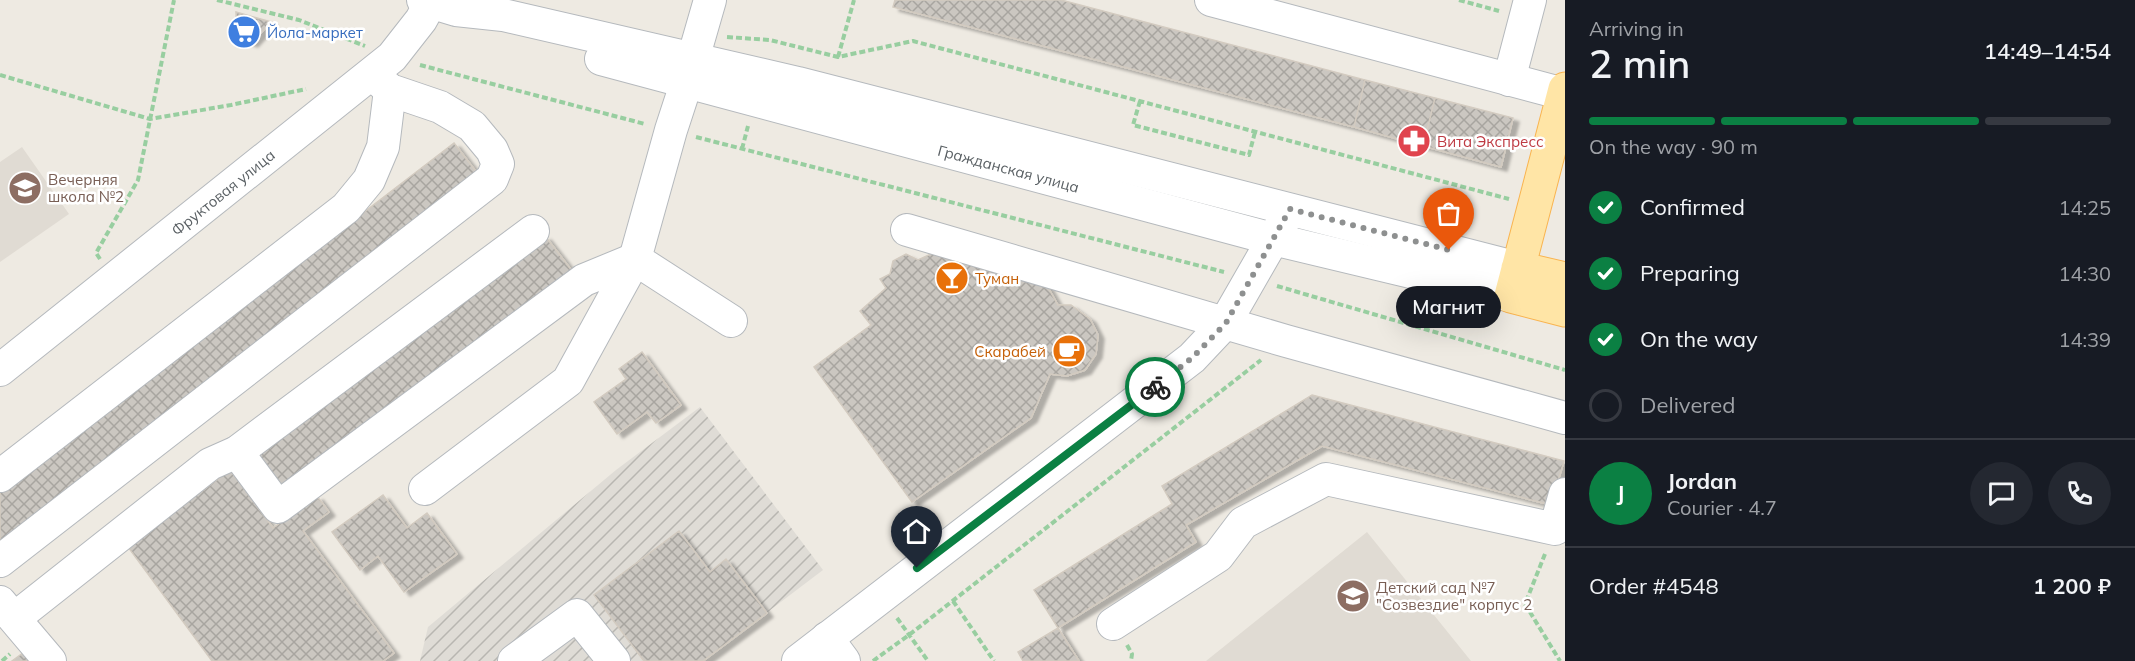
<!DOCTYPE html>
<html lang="en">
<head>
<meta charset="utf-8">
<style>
	body { margin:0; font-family:Mulish,sans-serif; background:#242831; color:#f1f3f6; height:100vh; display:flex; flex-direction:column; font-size:22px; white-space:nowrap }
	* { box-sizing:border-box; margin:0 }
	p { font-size:20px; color:#9ea1a6 }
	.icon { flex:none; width:33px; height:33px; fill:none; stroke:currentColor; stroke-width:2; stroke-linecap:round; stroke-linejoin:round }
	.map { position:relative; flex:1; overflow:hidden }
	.panel { display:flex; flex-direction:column; background:#171b24; width:570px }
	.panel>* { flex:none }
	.pin { position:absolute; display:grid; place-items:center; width:51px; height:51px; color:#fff; margin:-62px -26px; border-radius:50% 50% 50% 0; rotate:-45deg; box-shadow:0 0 6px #0007 }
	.pin .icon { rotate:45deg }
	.courier { position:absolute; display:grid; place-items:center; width:60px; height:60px; margin:-30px; border:4px solid #0b8043; border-radius:50%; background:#fff; color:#222; box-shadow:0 2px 8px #0007 }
	.bubble { position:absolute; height:42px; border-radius:21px; background:#171b24; box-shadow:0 6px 24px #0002; font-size:20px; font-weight:600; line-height:42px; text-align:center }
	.headline em { font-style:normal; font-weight:600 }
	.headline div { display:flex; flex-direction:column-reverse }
	.headline { display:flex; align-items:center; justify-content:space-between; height:102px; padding:0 24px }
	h1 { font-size:39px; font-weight:600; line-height:45px }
	.bar { display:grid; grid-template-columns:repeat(4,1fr); gap:9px 6px; align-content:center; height:72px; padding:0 24px }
	.bar i { height:8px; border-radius:4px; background:#363941 }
	.bar .active { background:#0b8043 }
	.bar p { grid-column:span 4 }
	.line { display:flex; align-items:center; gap:15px; padding:0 24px; border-top:2px solid #363941 }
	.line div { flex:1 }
	.round { display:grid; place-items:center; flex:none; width:63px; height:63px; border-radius:32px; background:#242831 }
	ol { padding:0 24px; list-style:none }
	li { display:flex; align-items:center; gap:18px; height:66px }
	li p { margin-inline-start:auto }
	li .icon { padding:6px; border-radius:50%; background:#0b8043; color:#fff; stroke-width:4 }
	li:last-child { color:#9ea1a6 }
	li i { width:33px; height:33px; border:3px solid #363941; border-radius:50% }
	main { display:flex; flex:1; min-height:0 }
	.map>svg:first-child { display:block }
</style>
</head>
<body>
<main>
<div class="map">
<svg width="1565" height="661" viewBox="0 0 1565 661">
	<defs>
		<pattern id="industrial-furrows" width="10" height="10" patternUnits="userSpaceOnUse" patternTransform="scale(1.5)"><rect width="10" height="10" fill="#dfdcd6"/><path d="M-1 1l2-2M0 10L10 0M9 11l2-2" fill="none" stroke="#b8b6b1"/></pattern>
		<pattern id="building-cross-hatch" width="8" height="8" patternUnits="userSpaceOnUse" patternTransform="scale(1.5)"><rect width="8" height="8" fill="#cbc7c1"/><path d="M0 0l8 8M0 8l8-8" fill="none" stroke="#a8a5a0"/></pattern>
		<filter id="shadow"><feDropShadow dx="6" dy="4" stdDeviation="1.5" flood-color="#0004"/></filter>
	</defs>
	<rect width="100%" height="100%" fill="#eeeae2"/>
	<!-- industrial -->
	<path fill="url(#industrial-furrows)" d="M 700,407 L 823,570 L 703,661 L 420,661 L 428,627 L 616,470 Z"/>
	<!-- education -->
	<path fill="#e0dbd3" d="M 22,147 L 69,214 L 0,262 L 0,162 Z
		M 1367,532 L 1471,661 L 1206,661 Z"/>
	<!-- building -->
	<path fill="url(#building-cross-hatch)" stroke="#d3cbc0" stroke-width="1.5" filter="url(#shadow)" d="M 895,0 L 1061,0 L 1365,80 L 1354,127 L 893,7 Z
		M 236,12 L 271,22 L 252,43 L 237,38 Z
		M 1365,80 L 1435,98 L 1423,146 L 1354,127 Z
		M 1435,98 L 1513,118 L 1501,167 L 1423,146 Z
		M 454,143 L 481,178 L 0,548 L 0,492 Z
		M 545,236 L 573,272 L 284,492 L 257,456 Z
		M 933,253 L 1046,284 L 1058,305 L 1071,305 L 1090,319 L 1098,335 L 1096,354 L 1085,370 L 1067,376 L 1050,374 L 1031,418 L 912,502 L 814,367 L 871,325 L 860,311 L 886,288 L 880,279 L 890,274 L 893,261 L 906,254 L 918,260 Z
		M 642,352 L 681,405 L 656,423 L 647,412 L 617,434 L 594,402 L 626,379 L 619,369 Z
		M 1312,395 L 1564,461 L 1551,505 L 1322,446 L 1186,525 L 1196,542 L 1058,628 L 1034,590 L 1172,504 L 1162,486 Z
		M 230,470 L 273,528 L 317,496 L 329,512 L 303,531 L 394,653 L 383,661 L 212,661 L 128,547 Z
		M 383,495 L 407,528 L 427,513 L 457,554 L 404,592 L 378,556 L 360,570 L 332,532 Z
		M 679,531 L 710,572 L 726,559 L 767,613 L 703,661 L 644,661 L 594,595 Z
		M 1058,628 L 1079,661 L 1023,661 L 1018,652 Z
		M 31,647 L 41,661 L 12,661 Z"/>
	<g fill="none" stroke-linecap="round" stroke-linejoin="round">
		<defs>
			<g id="minor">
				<path d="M 423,0 L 456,10 L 503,15 L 798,83 L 1518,268"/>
				<path d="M 1211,0 L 1564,94"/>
				<path id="s1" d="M 601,59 L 1273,239 L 1511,296"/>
				<path d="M 693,59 L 710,0"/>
				<path d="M 1509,80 L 1530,0"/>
				<path d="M 687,81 L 671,130 L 635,259 L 731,321"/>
				<path d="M 907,230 L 1286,341 L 1565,418"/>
				<path id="s2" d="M 0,370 L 392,57 L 421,20 L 431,2"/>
				<path d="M 237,452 L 278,507 L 584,280 L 635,259 L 568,381 L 425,489"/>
				<path d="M 0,476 L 346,208 L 369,180 L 383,147 L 390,90"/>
				<path d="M 0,561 L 492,179 L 498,164 L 492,150 L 472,126 L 440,107 L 390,90 L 372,74"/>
				<path d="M 0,602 L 50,661"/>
				<path d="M 15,618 L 210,464 L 237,452 L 533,231"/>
				<path d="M 1113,624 L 1218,556 L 1243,523 L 1326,479 L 1555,529 L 1565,494"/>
				<path d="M 827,638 L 844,661"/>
				<path d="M 514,661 L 577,615 L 614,661"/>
				<path d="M 798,661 L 1192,358 L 1225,323 L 1283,222"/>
			</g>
			<path id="major" d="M 1565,89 L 1511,296 L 1565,310
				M 1518,268 L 1565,279"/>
		</defs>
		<!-- minor casing -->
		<use href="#minor" stroke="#b5b9bd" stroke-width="34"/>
		<!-- major casing -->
		<use href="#major" stroke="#f9b450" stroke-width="35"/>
		<!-- path -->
		<path stroke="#98cea0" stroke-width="4" stroke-dasharray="6 3" stroke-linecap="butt" d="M 217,0 L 299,20 L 365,46
			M 1459,0 L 1499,11
			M 727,37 L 770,40 L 838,57 L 913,41 L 1509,199
			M 838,57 L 854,0
			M 420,65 L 645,124
			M 0,75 L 150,119 L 231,105 L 306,89
			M 1140,101 L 1133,125 L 1249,155 L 1255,132
			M 696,137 L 1224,272
			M 742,149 L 748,126
			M 100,259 L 96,253 L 138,180 L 174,0
			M 1277,286 L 1565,370
			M 1545,554 L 1525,604 L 1560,661
			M 953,601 L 994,661
			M 897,618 L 928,661
			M 1127,645 L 1132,654 L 1131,661
			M 2,661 L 10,654
			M 873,661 L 909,635 L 1261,360"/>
		<!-- minor -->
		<use href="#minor" stroke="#fff" stroke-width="32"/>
		<!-- major -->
		<use href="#major" stroke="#ffe5a6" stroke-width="33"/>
	</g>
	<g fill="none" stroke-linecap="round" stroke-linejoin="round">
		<!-- done -->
		<path stroke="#8e9090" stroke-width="6" stroke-dasharray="0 10.8" d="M 1155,387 L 1192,358 L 1226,323 L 1290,209 L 1449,250"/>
		<!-- route -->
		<path stroke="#0b8043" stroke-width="8" d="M 917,568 L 1155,387"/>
	</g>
	<!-- icons -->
	<defs>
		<symbol id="supermarket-disc" viewBox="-11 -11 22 22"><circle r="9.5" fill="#3f7fe0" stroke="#fff"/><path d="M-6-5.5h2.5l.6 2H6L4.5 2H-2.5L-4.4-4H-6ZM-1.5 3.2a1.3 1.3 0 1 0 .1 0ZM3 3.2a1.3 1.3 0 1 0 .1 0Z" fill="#fff"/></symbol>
		<symbol id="pharmacy-disc" viewBox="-11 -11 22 22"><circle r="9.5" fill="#e0444e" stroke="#fff"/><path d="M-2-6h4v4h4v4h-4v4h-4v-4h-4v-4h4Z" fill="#fff"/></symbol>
		<symbol id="school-disc" viewBox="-11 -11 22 22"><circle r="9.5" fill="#8d6e63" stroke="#fff"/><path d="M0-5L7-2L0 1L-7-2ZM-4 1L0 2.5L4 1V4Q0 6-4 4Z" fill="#fff"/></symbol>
		<symbol id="bar-disc" viewBox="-11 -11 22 22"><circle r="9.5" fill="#e8710a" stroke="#fff"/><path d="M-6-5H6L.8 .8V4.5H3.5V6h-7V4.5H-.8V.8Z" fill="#fff"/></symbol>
		<symbol id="cafe-disc" viewBox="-11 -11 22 22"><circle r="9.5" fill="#e8710a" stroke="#fff"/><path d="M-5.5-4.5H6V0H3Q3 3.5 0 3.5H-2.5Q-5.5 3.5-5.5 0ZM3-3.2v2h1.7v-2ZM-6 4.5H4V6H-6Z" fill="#fff"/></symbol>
	</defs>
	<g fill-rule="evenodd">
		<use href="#supermarket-disc" x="225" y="13" width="38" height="38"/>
		<use href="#pharmacy-disc" x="1395" y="122" width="38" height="38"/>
		<use href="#school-disc" x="6" y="169" width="38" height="38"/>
		<use href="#bar-disc" x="933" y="259" width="38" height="38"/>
		<use href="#cafe-disc" x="1050" y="332" width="38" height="38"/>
		<use href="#school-disc" x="1334" y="577" width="38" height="38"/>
	</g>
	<g text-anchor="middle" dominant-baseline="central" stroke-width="5" stroke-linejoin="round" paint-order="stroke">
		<!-- shop labels -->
		<g font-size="15" fill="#366cbe" stroke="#fff" text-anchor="start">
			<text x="267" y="32">Йола-маркет</text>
		</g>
		<!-- health labels -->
		<g font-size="15" fill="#be3a42" stroke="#fff" text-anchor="start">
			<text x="1437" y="141">Вита Экспресс</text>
		</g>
		<!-- street labels -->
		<g font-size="15" fill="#5a6064" stroke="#fff">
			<text stroke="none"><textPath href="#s1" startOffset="422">Гражданская улица</textPath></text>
			<text stroke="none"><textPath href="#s2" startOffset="285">Фруктовая улица</textPath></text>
		</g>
		<!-- education labels -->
		<g font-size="15" fill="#785e54" stroke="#fff" text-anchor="start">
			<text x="48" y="179">Вечерняя<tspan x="48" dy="17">школа №2</tspan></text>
			<text x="1376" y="587">Детский сад №7<tspan x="1376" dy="17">"Созвездие" корпус 2</tspan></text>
		</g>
		<!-- food labels -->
		<g font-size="15" fill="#c56008" stroke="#fff" text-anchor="start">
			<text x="975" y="278">Туман</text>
			<text x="1046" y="351" text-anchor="end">Скарабей</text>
		</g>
	</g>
</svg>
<div class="pin" style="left:1449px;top:250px;background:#ea580c"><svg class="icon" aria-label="bag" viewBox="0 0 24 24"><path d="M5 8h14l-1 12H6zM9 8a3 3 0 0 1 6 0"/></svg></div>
<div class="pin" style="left:917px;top:568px;background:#1f2937"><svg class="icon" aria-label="home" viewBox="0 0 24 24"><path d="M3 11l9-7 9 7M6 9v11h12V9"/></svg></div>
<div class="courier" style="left:1155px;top:387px"><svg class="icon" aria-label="bike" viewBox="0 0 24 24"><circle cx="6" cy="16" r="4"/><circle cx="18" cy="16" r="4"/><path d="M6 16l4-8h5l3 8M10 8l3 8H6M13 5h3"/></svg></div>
<div class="bubble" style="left:1396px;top:286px;width:105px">Магнит</div>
</div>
<section class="panel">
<div class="headline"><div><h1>2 min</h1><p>Arriving in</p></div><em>14:49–14:54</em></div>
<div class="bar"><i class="active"></i><i class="active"></i><i class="active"></i><i></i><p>On the way · 90 m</p></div>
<ol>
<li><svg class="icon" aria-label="check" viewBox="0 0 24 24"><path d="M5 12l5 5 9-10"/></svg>Confirmed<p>14:25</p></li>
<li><svg class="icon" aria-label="check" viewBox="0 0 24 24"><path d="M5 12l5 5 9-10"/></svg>Preparing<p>14:30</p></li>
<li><svg class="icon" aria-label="check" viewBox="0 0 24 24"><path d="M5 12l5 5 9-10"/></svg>On the way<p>14:39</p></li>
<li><i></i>Delivered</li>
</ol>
<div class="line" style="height:108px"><b class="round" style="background:#0b8043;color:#fff">J</b><div><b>Jordan</b><p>Courier · 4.7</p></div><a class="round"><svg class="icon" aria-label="chat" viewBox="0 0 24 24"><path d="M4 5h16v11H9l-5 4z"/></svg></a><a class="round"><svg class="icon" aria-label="phone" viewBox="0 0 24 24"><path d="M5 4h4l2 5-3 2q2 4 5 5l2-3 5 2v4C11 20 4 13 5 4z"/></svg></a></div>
<div class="line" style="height:78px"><div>Order #4548</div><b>1 200 ₽</b></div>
</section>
</main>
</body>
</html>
